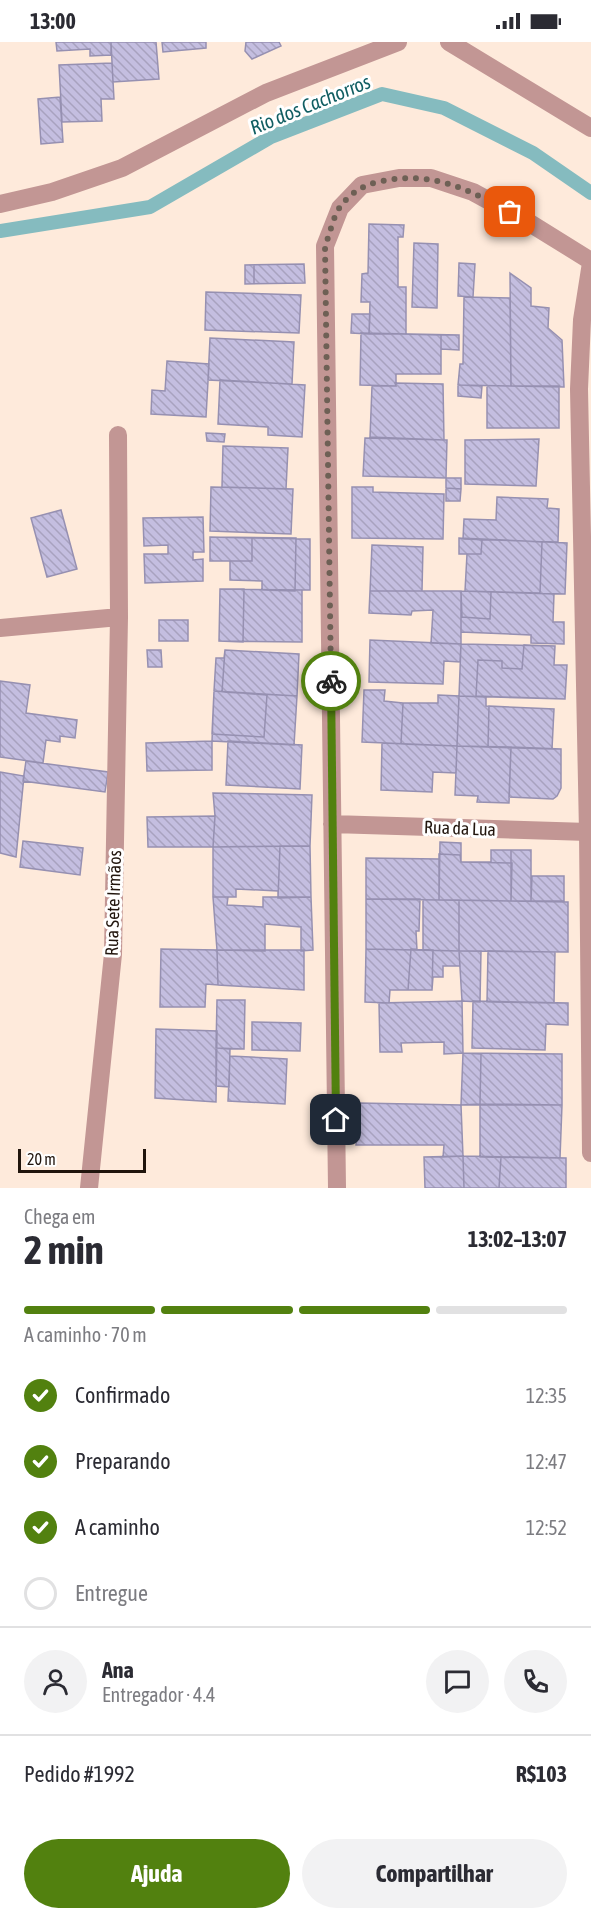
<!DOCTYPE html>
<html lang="pt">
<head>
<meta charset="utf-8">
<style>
	body { margin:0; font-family:"Asap Condensed",sans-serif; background:#f2f2f3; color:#2b2b33; height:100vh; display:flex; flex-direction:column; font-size:22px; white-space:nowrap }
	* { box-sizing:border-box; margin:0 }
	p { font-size:20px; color:#7c7c81 }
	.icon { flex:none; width:33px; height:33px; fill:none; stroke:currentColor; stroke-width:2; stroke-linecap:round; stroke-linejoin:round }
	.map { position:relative; height:1146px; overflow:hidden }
	.drawer { display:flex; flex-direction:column; background:#fff; flex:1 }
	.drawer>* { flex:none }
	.scale { position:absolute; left:18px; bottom:15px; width:128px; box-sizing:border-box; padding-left:6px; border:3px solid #21150d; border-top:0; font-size:16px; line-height:21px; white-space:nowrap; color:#21150d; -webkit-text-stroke:4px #fff; paint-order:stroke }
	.pin { position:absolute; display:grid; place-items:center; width:51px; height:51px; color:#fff; margin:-26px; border-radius:12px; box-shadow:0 3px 9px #0006 }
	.courier { position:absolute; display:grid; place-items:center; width:60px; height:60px; margin:-30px; border:4px solid #52810f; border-radius:50%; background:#fff; color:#222; box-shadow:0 2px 8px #0007 }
	.head em { font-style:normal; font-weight:700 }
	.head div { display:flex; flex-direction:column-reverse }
	.head { display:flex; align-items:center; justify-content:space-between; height:102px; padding:0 24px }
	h1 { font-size:39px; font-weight:700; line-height:45px }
	.bar { display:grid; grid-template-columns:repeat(4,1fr); gap:9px 6px; align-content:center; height:72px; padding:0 24px }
	.bar i { height:8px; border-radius:4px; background:#e1e1e2 }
	.bar .on { background:#52810f }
	.bar p { grid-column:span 4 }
	.line { display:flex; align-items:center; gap:15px; padding:0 24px; border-top:2px solid #e1e1e2 }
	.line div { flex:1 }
	.round { display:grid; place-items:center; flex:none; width:63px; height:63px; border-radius:32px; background:#f2f2f3 }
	ol { padding:0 24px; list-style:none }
	li { display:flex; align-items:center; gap:18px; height:66px }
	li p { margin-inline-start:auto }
	li .icon { padding:6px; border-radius:50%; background:#52810f; color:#fff; stroke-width:4 }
	li:last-child { color:#7c7c81 }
	li i { width:33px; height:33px; border:3px solid #e1e1e2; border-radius:50% }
	.button { display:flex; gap:12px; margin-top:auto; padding:12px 24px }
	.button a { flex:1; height:69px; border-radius:36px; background:#52810f; color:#fff; font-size:24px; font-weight:700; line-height:69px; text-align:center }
	.button a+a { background:#f2f2f3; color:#2b2b33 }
	.status { display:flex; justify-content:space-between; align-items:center; height:42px; padding:0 30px; background:#fff; direction:ltr }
	.status svg { height:16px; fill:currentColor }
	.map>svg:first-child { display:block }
</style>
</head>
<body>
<div class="status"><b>13:00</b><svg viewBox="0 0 49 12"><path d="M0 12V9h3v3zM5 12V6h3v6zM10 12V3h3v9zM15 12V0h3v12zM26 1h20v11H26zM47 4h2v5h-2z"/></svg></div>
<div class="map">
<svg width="591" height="1146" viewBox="0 0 591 1146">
	<defs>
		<pattern id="building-back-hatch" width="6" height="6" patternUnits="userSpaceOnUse" patternTransform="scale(1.5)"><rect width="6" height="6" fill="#c4bee0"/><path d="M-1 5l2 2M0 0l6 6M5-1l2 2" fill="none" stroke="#a8a2bf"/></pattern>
	</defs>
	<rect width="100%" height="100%" fill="#feeadb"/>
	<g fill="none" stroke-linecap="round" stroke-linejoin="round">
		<!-- stream -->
		<path stroke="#85bbbf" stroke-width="14" d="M 0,189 L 150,165 L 271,95 L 382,52 L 444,66 L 533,111 L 591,151"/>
	</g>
	<!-- building -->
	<path fill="url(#building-back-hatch)" stroke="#9690b1" stroke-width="1.5" d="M 56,0 L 111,0 L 111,13 L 90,14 L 90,7 L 57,9 Z
		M 111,0 L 156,0 L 159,37 L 113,40 Z
		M 162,0 L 206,0 L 206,6 L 163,10 Z
		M 246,0 L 279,0 L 281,4 L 252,17 L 245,9 Z
		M 112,21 L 114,57 L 101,57 L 102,79 L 62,80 L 59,23 Z
		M 60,55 L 63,100 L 41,102 L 38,57 Z
		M 369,182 L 404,183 L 403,195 L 398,195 L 398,245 L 406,245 L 406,292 L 369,292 L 370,260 L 361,260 L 362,232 L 368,231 Z
		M 414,201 L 438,202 L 437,266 L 412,265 Z
		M 459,221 L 475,222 L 473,255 L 458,254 Z
		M 304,222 L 305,241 L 245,242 L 245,223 Z
		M 245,223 L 254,223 L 254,242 L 245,242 Z
		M 510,231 L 531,246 L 531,264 L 549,266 L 548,286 L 562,298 L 564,345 L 511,344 Z
		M 206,250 L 301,253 L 299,291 L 205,288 Z
		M 464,255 L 510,256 L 511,344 L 458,343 L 460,322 L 463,322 Z
		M 352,272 L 370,272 L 369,292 L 351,291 Z
		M 361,291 L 459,293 L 459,308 L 441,307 L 441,332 L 396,332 L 396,344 L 360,343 Z
		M 361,291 L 441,293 L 441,332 L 396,332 L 396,344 L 360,343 Z
		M 210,296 L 294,300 L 292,342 L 208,338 Z
		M 167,319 L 209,322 L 206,375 L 151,372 L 152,348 L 165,349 Z
		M 220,338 L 305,343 L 302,395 L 268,393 L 268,385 L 218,382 Z
		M 395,341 L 443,342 L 444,398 L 370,395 L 372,344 L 396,344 Z
		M 458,343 L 482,344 L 481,356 L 458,354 Z
		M 487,344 L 559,344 L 559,386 L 487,386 Z
		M 206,391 L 225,392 L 224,400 L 207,399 Z
		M 365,396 L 447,398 L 446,436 L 363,434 Z
		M 539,397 L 536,444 L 465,442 L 465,398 Z
		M 223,404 L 288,406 L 286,447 L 222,445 Z
		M 446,436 L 461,436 L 461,447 L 446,446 Z
		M 211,445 L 293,447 L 291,492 L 210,489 Z
		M 352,445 L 373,445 L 373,450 L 444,452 L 443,497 L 352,496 Z
		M 446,446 L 461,447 L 460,459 L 446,459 Z
		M 497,455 L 548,457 L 547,466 L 559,467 L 558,500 L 463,497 L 464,477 L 496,478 Z
		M 61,468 L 77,527 L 47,535 L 31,476 Z
		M 203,475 L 204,510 L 193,510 L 193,518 L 203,517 L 203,539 L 145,541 L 144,512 L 168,512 L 168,503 L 144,504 L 143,476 Z
		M 210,495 L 310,497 L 310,548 L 262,548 L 262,539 L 230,538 L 230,519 L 210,519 Z
		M 210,495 L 252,496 L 252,519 L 210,519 Z
		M 210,495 L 296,496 L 295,549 L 262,548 L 262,539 L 230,538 L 230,519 L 210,519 Z
		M 459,496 L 567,501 L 565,552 L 465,549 L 467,512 L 459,512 Z
		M 459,496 L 542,500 L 540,551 L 465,549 L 467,512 L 459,512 Z
		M 459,496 L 482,498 L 481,512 L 459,512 Z
		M 372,503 L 423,505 L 422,549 L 370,549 Z
		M 220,547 L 302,548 L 302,600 L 219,599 Z
		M 220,547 L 244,547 L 243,600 L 219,599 Z
		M 370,549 L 461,549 L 461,602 L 431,601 L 433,568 L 412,569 L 411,573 L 369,571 Z
		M 461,549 L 491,550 L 490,577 L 462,575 Z
		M 461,549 L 554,552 L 553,580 L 564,580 L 564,602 L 531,601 L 531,593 L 461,590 Z
		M 159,578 L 188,578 L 188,599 L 159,599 Z
		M 370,598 L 461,602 L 460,620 L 444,619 L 443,642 L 369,640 Z
		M 461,602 L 555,604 L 554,623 L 567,623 L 565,657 L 459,654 Z
		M 524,603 L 555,604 L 554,623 L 567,623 L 565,657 L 476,654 L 478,618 L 502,619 L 502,626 L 522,627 Z
		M 147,608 L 161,608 L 162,625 L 148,625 Z
		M 225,608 L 299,612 L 297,654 L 214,649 L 216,616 L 224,616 Z
		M 225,608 L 299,612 L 297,654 L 222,650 Z
		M 0,639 L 30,643 L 26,671 L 77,678 L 75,696 L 60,694 L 60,700 L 46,698 L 43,721 L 0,715 Z
		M 364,648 L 385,648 L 384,659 L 403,661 L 438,661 L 438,653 L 459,654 L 457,704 L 362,700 Z
		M 214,649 L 297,654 L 294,703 L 212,699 Z
		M 214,649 L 267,653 L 264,695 L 212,692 Z
		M 438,653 L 459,654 L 457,704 L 401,702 L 403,661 L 438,661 Z
		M 459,654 L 486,655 L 486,664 L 554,667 L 552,707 L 457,704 Z
		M 489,664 L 554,667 L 552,707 L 488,705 Z
		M 212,699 L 212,728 L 147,729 L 146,701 Z
		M 228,699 L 302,703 L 300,747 L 226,743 Z
		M 382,701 L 457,704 L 456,731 L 433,730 L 432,750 L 381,748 Z
		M 457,704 L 511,705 L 509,761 L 477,760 L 478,754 L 455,753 Z
		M 511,705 L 561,707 L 561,746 L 557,754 L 553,757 L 509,755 Z
		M 26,719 L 108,730 L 105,750 L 23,739 Z
		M 0,730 L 24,734 L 16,815 L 0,811 Z
		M 213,751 L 312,753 L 310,804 L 213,805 L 215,774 Z
		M 215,774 L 213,805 L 148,805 L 147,775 Z
		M 23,799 L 83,806 L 80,833 L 20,825 Z
		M 440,800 L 461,801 L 461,820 L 491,820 L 491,808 L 511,808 L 511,859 L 439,858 Z
		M 280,804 L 310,804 L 311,855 L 278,856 L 278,849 L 236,847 L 236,855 L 213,855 L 213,805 Z
		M 280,804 L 310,804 L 311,855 L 278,856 Z
		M 511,808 L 531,808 L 531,859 L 511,859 Z
		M 439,812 L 460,813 L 461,820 L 512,821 L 511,859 L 439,858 Z
		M 366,816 L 439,817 L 439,858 L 366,857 Z
		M 532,834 L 564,834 L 564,859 L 531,859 Z
		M 213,855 L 228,855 L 227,863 L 263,865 L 263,855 L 311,855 L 313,908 L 301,909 L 301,885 L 265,882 L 265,909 L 217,908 Z
		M 366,857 L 420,857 L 419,889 L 416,889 L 417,908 L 366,907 Z
		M 423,858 L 459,858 L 459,909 L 423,908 Z
		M 459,858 L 568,860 L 568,910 L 459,909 Z
		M 161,907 L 217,908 L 218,943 L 206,942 L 205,965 L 160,965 Z
		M 366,907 L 459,909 L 460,924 L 443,924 L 443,935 L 433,935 L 432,948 L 390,948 L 389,961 L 365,960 Z
		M 411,907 L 433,908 L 432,948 L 408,948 Z
		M 217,908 L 304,908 L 304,948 L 218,943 Z
		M 459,909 L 481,909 L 480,960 L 462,959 Z
		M 488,909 L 555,910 L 554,961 L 487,960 Z
		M 217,958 L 245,958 L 244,1007 L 216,1006 Z
		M 462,959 L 463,1011 L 444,1012 L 444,1000 L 401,1001 L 402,1010 L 380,1010 L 379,961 Z
		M 473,959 L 568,961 L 568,983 L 546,982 L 545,1008 L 472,1006 Z
		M 252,980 L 301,981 L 300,1009 L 252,1008 Z
		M 156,987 L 217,989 L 216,1060 L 155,1056 Z
		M 216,1006 L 230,1007 L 229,1045 L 216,1044 Z
		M 463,1011 L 481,1012 L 480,1062 L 461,1063 Z
		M 463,1011 L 562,1012 L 562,1063 L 461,1063 Z
		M 230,1014 L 287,1017 L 285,1062 L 228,1059 Z
		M 359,1061 L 461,1063 L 463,1114 L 443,1115 L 444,1103 L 356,1103 Z
		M 480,1062 L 562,1063 L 560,1116 L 480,1115 Z
		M 463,1114 L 566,1116 L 566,1146 L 464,1146 Z
		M 463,1114 L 464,1146 L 425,1146 L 424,1115 Z
		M 501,1115 L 566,1116 L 566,1146 L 499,1146 Z"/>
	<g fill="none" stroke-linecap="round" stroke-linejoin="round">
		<!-- minor -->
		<path stroke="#c29694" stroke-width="18" d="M 449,0 L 591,86
			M 0,162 L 52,150 L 122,126 L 266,51 L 398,0
			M 591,221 L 582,278 L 579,347 L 588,790 L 591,1111
			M 0,586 L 119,575
			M 332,782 L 588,790
			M 89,1146 L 113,912 L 119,575 L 118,393
			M 337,1146 L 325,204 L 340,166 L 362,143 L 399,136 L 431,136 L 473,150 L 528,180 L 591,219"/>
	</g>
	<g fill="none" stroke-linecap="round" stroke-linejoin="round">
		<!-- done -->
		<path stroke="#6e6055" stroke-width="6" stroke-dasharray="0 10.8" d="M 331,639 L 325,204 C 330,192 333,175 340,165 C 352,149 364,143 382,139 C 432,129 468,147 510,170"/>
		<!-- route -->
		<path stroke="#52810f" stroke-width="8" d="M 331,639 L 336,1078"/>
	</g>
	<g text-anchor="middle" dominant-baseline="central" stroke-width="6" stroke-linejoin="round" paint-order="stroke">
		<!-- street labels -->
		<g font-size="18" fill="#21150d" stroke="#fff">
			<text transform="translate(460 786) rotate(2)">Rua da Lua</text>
			<text transform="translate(113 861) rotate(-88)">Rua Sete Irmãos</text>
		</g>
		<!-- water labels -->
		<g font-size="20" font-style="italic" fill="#115e62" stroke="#fff">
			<text transform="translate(310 62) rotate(-22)">Rio dos Cachorros</text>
		</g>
	</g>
</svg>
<div class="scale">20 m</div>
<div class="pin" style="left:510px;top:170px;background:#ea580c"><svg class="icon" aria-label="bag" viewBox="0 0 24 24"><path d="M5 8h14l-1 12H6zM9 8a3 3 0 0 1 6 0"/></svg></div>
<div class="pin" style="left:336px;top:1078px;background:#1f2937"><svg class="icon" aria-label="home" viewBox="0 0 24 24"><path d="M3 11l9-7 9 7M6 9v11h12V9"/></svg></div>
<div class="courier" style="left:331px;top:639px"><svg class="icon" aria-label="bike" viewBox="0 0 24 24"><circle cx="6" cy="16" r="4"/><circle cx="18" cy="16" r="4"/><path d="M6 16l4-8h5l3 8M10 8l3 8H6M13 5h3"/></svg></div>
</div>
<section class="drawer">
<div class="head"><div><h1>2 min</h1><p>Chega em</p></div><em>13:02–13:07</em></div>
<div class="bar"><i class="on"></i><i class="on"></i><i class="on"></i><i></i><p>A caminho · 70 m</p></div>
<ol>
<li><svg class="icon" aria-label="check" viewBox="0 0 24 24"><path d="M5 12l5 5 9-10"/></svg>Confirmado<p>12:35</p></li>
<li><svg class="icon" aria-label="check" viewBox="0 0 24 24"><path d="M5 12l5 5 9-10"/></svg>Preparando<p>12:47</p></li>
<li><svg class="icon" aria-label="check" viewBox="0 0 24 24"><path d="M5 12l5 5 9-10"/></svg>A caminho<p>12:52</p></li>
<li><i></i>Entregue</li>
</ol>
<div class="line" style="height:108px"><a class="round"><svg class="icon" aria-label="person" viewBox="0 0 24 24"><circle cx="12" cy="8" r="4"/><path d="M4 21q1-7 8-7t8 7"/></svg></a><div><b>Ana</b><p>Entregador · 4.4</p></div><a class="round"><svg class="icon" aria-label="chat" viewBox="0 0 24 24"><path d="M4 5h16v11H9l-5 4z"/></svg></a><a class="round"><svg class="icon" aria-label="phone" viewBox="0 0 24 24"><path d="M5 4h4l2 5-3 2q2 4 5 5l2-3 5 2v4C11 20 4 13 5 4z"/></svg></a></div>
<div class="line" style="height:78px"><div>Pedido #1992</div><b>R$103</b></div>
<div class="button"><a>Ajuda</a><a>Compartilhar</a></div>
</section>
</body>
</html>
